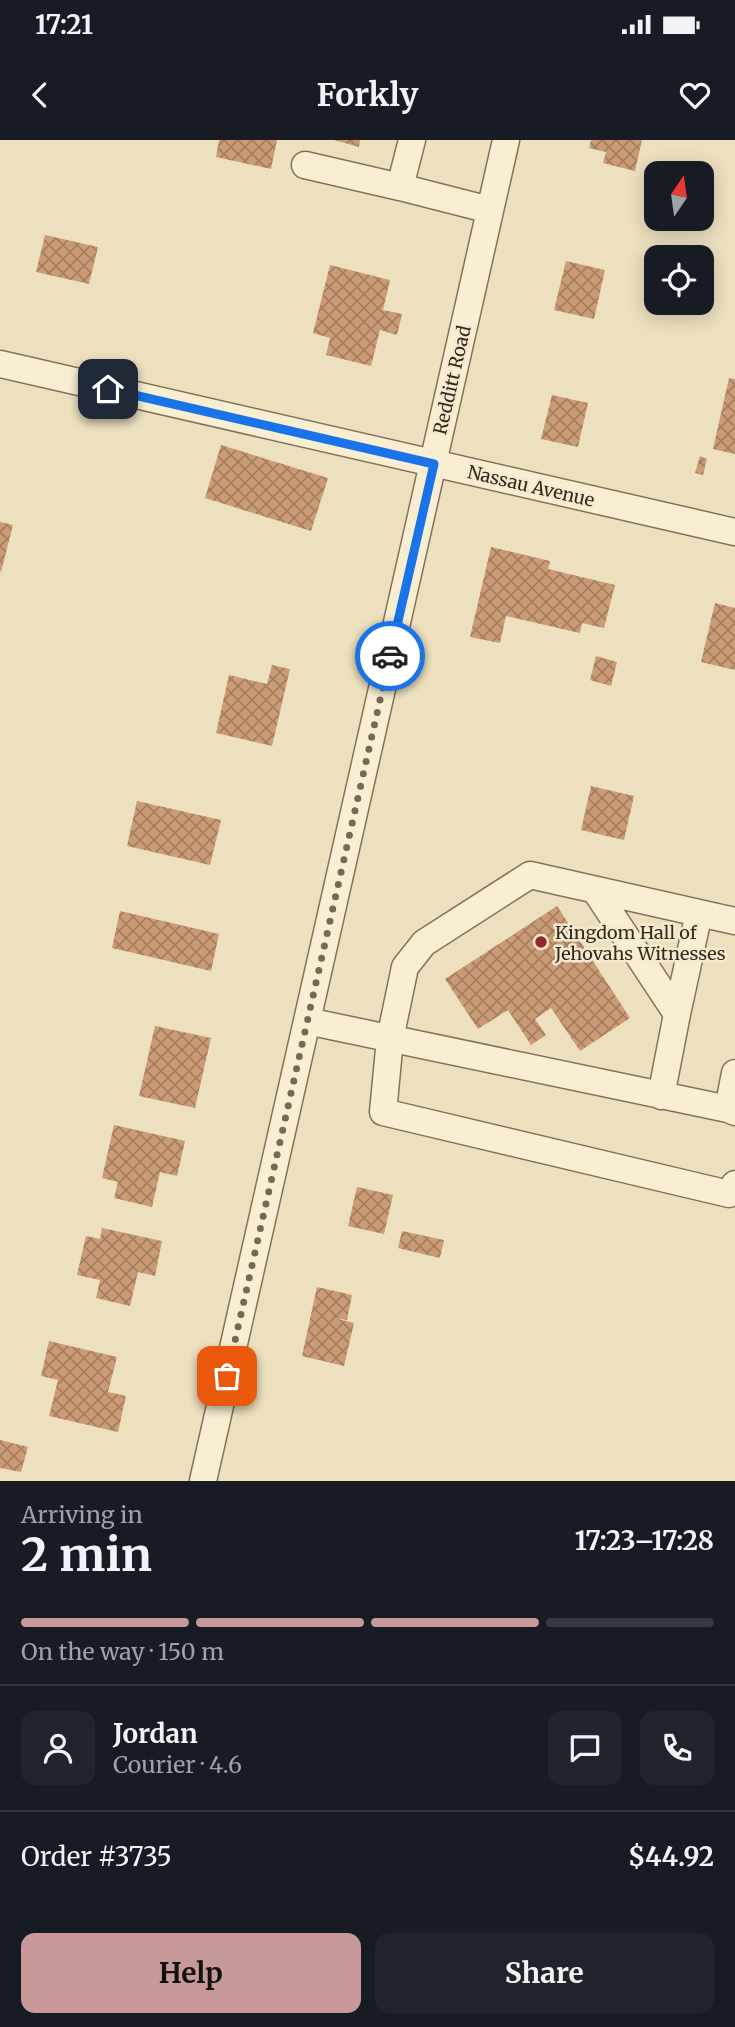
<!DOCTYPE html>
<html lang="en">
<head>
<meta charset="utf-8">
<style>
	body { margin:0; font-family:Merriweather,serif; background:#20242c; color:#f1f3f6; height:100vh; display:flex; flex-direction:column; font-size:26px; white-space:nowrap }
	* { box-sizing:border-box; margin:0 }
	p { font-size:23px; color:#9ea1a6 }
	.icon { flex:none; width:38px; height:38px; fill:none; stroke:currentColor; stroke-width:2; stroke-linecap:round; stroke-linejoin:round }
	.map { position:relative; height:1341px; overflow:hidden }
	.side { display:flex; flex-direction:column; background:#171b24; flex:1 }
	.side>* { flex:none }
	.needle { width:46px; rotate:13deg }
	.buttons { position:absolute; left:644px; top:21px; display:grid; gap:14px }
	.buttons a { display:grid; place-items:center; width:70px; height:70px; border-radius:14px; background:#171b24; box-shadow:0 4px 18px #0003; font-size:35px }
	.pin { position:absolute; display:grid; place-items:center; width:60px; height:60px; color:#fff; margin:-30px; border-radius:14px; box-shadow:0 4px 10px #0006 }
	.courier { position:absolute; display:grid; place-items:center; width:70px; height:70px; margin:-35px; border:5px solid #1a73e8; border-radius:50%; background:#fff; color:#222; box-shadow:0 2px 9px #0007 }
	.summary em { font-style:normal; font-weight:700 }
	.summary div { display:flex; flex-direction:column-reverse }
	.summary { display:flex; align-items:center; justify-content:space-between; height:119px; padding:0 21px }
	h1 { font-size:46px; font-weight:700; line-height:52px }
	.bar { display:grid; grid-template-columns:repeat(4,1fr); gap:10px 7px; align-content:center; height:84px; padding:0 21px }
	.bar i { height:9px; border-radius:5px; background:#363941 }
	.bar .active { background:#c79999 }
	.bar p { grid-column:span 4 }
	.line { display:flex; align-items:center; gap:18px; padding:0 21px; border-top:2px solid #363941 }
	.line div { flex:1 }
	.round { display:grid; place-items:center; flex:none; width:74px; height:74px; border-radius:14px; background:#20242c }
	.button { display:flex; gap:14px; margin-top:auto; padding:14px 21px }
	.button a { flex:1; height:80px; border-radius:14px; background:#c79999; color:#111; font-size:28px; font-weight:700; line-height:80px; text-align:center }
	.button a+a { background:#20242c; color:#f1f3f6 }
	.status { display:flex; justify-content:space-between; align-items:center; height:49px; padding:0 35px; background:#171b24; direction:ltr }
	.status svg { height:19px; fill:currentColor }
	header { display:flex; justify-content:space-between; align-items:center; height:91px; padding:0 21px; background:#171b24; font-size:32px; font-weight:700 }
	.map>svg:first-child { display:block }
</style>
</head>
<body>
<div class="status"><b>17:21</b><svg viewBox="0 0 49 12"><path d="M0 12V9h3v3zM5 12V6h3v6zM10 12V3h3v9zM15 12V0h3v12zM26 1h20v11H26zM47 4h2v5h-2z"/></svg></div>
<header><svg class="icon" aria-label="back" viewBox="0 0 24 24"><path d="M15 5l-7 7 7 7"/></svg>Forkly<svg class="icon" aria-label="heart" viewBox="0 0 24 24"><path d="M12 20l-8-8c-3-5 5-10 8-4 3-6 11-1 8 4z"/></svg></header>
<div class="map">
<svg width="735" height="1341" viewBox="0 0 735 1341">
	<defs>
		<pattern id="building-cross-hatch" width="8" height="8" patternUnits="userSpaceOnUse" patternTransform="scale(1.75)"><rect width="8" height="8" fill="#cb9b75"/><path d="M0 0l8 8M0 8l8-8" fill="none" stroke="#a67e5f"/></pattern>
	</defs>
	<rect width="100%" height="100%" fill="#ede0bf"/>
	<!-- building -->
	<path fill="url(#building-cross-hatch)" d="M 219,0 L 277,0 L 271,29 L 216,17 Z
		M 334,0 L 360,0 L 359,7 Z
		M 591,0 L 642,0 L 635,31 L 603,23 L 606,12 L 589,8 Z
		M 45,95 L 98,107 L 89,144 L 36,132 Z
		M 566,121 L 605,130 L 594,179 L 554,170 Z
		M 330,125 L 390,140 L 383,170 L 402,174 L 397,195 L 380,190 L 371,226 L 326,215 L 330,198 L 313,193 Z
		M 729,238 L 735,239 L 735,314 L 713,309 Z
		M 552,255 L 588,263 L 578,307 L 541,299 Z
		M 221,305 L 328,338 L 311,391 L 205,358 Z
		M 700,316 L 707,319 L 703,335 L 695,333 Z
		M 0,382 L 13,385 L 1,432 L 0,431 Z
		M 491,407 L 550,421 L 548,429 L 615,445 L 604,488 L 582,483 L 580,493 L 506,476 L 500,503 L 470,497 Z
		M 715,463 L 735,468 L 735,530 L 701,522 Z
		M 596,516 L 617,522 L 611,546 L 590,540 Z
		M 272,525 L 290,529 L 272,606 L 216,593 L 229,535 L 267,544 Z
		M 591,646 L 634,656 L 624,700 L 581,690 Z
		M 137,661 L 221,680 L 210,725 L 127,706 Z
		M 557,766 L 630,878 L 580,911 L 551,868 L 535,879 L 546,895 L 531,905 L 508,870 L 478,889 L 445,839 Z
		M 120,771 L 219,794 L 211,831 L 112,808 Z
		M 155,886 L 211,898 L 195,968 L 139,956 Z
		M 114,985 L 185,1001 L 177,1036 L 160,1032 L 152,1067 L 114,1058 L 118,1042 L 102,1038 Z
		M 357,1047 L 393,1055 L 384,1094 L 348,1086 Z
		M 102,1088 L 162,1101 L 155,1136 L 138,1132 L 130,1166 L 96,1158 L 100,1140 L 77,1135 L 86,1096 L 100,1099 Z
		M 402,1091 L 444,1100 L 440,1118 L 398,1108 Z
		M 317,1147 L 352,1155 L 347,1180 L 334,1178 L 354,1183 L 344,1226 L 302,1216 Z
		M 49,1201 L 117,1217 L 108,1252 L 126,1256 L 118,1292 L 49,1276 L 58,1240 L 41,1236 Z
		M 0,1300 L 28,1307 L 21,1332 L 0,1328 Z"/>
	<g fill="none" stroke-linecap="round" stroke-linejoin="round">
		<defs>
			<path id="minor" d="M 412,0 L 400,47 L 490,70
				M 305,25 L 400,47
				M 0,224 L 735,392
				M 595,750 L 677,874 L 661,956
				M 735,781 L 530,735 L 424,803 L 405,827 L 390,899 L 383,972 L 729,1054 L 735,1044
				M 677,874 L 699,773
				M 307,881 L 728,969
				M 735,933 L 728,969 L 735,972
				M 203,1341 L 506,0"/>
		</defs>
		<!-- minor casing -->
		<use href="#minor" stroke="#867158" stroke-width="29"/>
		<!-- minor -->
		<use href="#minor" stroke="#f8eed2" stroke-width="26"/>
	</g>
	<g fill="none" stroke-linecap="round" stroke-linejoin="round">
		<!-- done -->
		<path stroke="#756955" stroke-width="7" stroke-dasharray="0 12.6" d="M 227,1236 L 390,516"/>
		<!-- route -->
		<path stroke="#1a73e8" stroke-width="9" d="M 108,249 L 434,324 L 390,516"/>
	</g>
	<!-- markers -->
	<circle fill="#942a28" stroke="#f5eacf" stroke-width="2.5" cx="541" cy="802" r="7"/>
	<g text-anchor="middle" dominant-baseline="central" stroke-width="5" stroke-linejoin="round" paint-order="stroke">
		<!-- street labels -->
		<g font-size="18" fill="#35291c" stroke="#f5eacf">
			<text transform="translate(452 240) rotate(-77)">Redditt Road</text>
			<text transform="translate(531 346) rotate(13)">Nassau Avenue</text>
		</g>
		<!-- poi labels -->
		<g font-size="18" fill="#35291c" stroke="#f5eacf" text-anchor="start">
			<text x="555" y="792">Kingdom Hall of<tspan x="555" dy="21">Jehovahs Witnesses</tspan></text>
		</g>
	</g>
</svg>
<div class="buttons">
<a><svg class="needle" viewBox="-14 -14 28 28"><path d="M0-13l5 13h-10z" fill="#e53935"/><path d="M0 13l5-13h-10z" fill="#9ea1a6"/></svg></a>
<a><svg class="icon" aria-label="locate" viewBox="0 0 24 24"><circle cx="12" cy="12" r="6"/><path d="M12 2v4M12 18v4M2 12h4M18 12h4"/></svg></a>
</div>
<div class="pin" style="left:227px;top:1236px;background:#ea580c"><svg class="icon" aria-label="bag" viewBox="0 0 24 24"><path d="M5 8h14l-1 12H6zM9 8a3 3 0 0 1 6 0"/></svg></div>
<div class="pin" style="left:108px;top:249px;background:#1f2937"><svg class="icon" aria-label="home" viewBox="0 0 24 24"><path d="M3 11l9-7 9 7M6 9v11h12V9"/></svg></div>
<div class="courier" style="left:390px;top:516px"><svg class="icon" aria-label="car" viewBox="0 0 24 24"><path d="M5 17H2v-5l4-1 3-4h7l3 4 3 1v5h-3M9 17h6M6 11h13"/><circle cx="7" cy="17" r="2"/><circle cx="17" cy="17" r="2"/></svg></div>
</div>
<section class="side">
<div class="summary"><div><h1>2 min</h1><p>Arriving in</p></div><em>17:23–17:28</em></div>
<div class="bar"><i class="active"></i><i class="active"></i><i class="active"></i><i></i><p>On the way · 150 m</p></div>
<div class="line" style="height:126px"><a class="round"><svg class="icon" aria-label="person" viewBox="0 0 24 24"><circle cx="12" cy="8" r="4"/><path d="M4 21q1-7 8-7t8 7"/></svg></a><div><b>Jordan</b><p>Courier · 4.6</p></div><a class="round"><svg class="icon" aria-label="chat" viewBox="0 0 24 24"><path d="M4 5h16v11H9l-5 4z"/></svg></a><a class="round"><svg class="icon" aria-label="phone" viewBox="0 0 24 24"><path d="M5 4h4l2 5-3 2q2 4 5 5l2-3 5 2v4C11 20 4 13 5 4z"/></svg></a></div>
<div class="line" style="height:91px"><div>Order #3735</div><b>$44.92</b></div>
<div class="button"><a>Help</a><a>Share</a></div>
</section>
</body>
</html>
